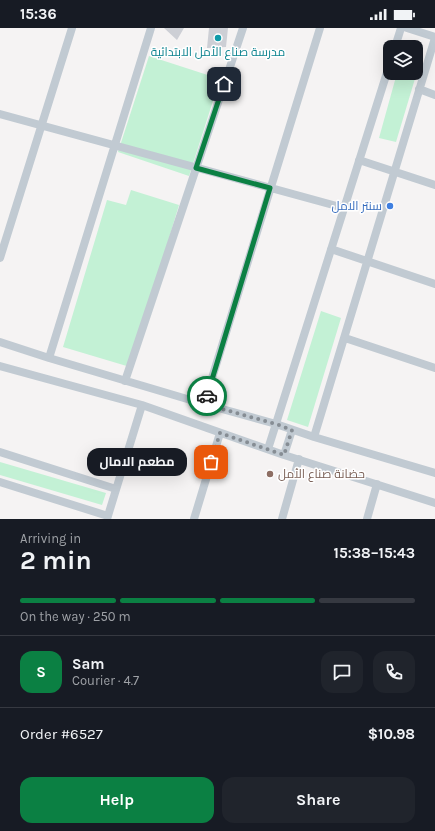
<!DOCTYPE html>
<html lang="en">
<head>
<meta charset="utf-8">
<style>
	body { margin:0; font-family:Karla,Cairo,sans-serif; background:#20242c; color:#f1f3f6; height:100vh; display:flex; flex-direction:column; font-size:15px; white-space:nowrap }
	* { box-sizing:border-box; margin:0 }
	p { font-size:13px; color:#9ea1a6 }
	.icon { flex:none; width:22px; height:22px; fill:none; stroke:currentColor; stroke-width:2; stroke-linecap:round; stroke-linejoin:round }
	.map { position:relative; height:491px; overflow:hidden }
	.side { display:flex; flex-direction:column; background:#171b24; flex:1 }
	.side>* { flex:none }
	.controls { position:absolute; left:383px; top:12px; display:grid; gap:8px }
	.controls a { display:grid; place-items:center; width:40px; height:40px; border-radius:8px; background:#171b24; box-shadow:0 4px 16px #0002; font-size:20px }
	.pin { position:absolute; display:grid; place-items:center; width:34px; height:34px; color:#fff; margin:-17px; border-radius:8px; box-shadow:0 2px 6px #0006 }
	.courier { position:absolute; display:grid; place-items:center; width:40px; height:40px; margin:-20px; border:3px solid #0b8043; border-radius:50%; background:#fff; color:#222; box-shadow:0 1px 5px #0007 }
	.bubble { position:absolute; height:28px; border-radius:12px; background:#171b24; box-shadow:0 4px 16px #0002; font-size:13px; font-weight:700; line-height:28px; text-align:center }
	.headline em { font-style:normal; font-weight:700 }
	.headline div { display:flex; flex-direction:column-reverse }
	.headline { display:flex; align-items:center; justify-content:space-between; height:68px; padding:0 20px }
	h1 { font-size:26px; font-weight:700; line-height:30px }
	.bar { display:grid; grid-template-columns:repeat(4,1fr); gap:6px 4px; align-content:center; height:48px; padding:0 20px }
	.bar i { height:5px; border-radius:3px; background:#363941 }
	.bar .on { background:#0b8043 }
	.bar p { grid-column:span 4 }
	.line { display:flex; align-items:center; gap:10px; padding:0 20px; border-top:1px solid #363941 }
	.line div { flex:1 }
	.round { display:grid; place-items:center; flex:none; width:42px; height:42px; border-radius:12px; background:#20242c }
	.action { display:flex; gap:8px; margin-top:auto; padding:8px 20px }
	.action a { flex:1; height:46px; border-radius:12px; background:#0b8043; color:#fff; font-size:16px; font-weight:700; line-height:46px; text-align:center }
	.action a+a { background:#20242c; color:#f1f3f6 }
	.status { display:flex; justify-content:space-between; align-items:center; height:28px; padding:0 20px; background:#171b24; direction:ltr }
	.status svg { height:11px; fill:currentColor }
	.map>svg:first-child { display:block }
</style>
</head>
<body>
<div class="status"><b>15:36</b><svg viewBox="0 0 49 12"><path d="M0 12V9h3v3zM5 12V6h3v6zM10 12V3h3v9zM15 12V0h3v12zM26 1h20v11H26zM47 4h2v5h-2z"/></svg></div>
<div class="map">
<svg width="435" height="491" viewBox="0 0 435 491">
	<rect width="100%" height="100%" fill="#f5f3f3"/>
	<!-- green -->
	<path fill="#c3f1d5" d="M 416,22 L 423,24 L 396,114 L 379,110 L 397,45 L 416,45 Z
		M 149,28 L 220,51 L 189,148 L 118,124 Z
		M 131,162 L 179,177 L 130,339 L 63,319 L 107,172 L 126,177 Z
		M 321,283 L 341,290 L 308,399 L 287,392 Z
		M 0,434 L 106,465 L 102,477 L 0,447 Z"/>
	<!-- building -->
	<path fill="#cdcfd5" d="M 164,0 L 184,0 L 177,12 Z
		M 209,0 L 228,0 L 226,19 L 207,20 Z"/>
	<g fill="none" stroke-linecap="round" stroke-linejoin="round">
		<!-- street -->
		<path stroke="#c1cad2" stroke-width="8" d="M 407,0 L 435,9
			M 395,19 L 401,0
			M 419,61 L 435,67
			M 0,86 L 344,180
			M 359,132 L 435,157
			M 331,221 L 435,256
			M 0,230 L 72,0
			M 345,310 L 435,340
			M 0,314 L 49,330 L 204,376 L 276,396 L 314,409 L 435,445
			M 49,330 L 151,0
			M 0,338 L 142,377 L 284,427 L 435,475
			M 125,353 L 243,0
			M 204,376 L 320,0
			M 314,409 L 435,10
			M 268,421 L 390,35
			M 0,424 L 116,461
			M 284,427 L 292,402
			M 0,454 L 108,488
			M 107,491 L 142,377
			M 194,491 L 220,405
			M 282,491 L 299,431
			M 367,491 L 377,456"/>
	</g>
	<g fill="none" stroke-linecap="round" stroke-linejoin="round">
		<!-- done -->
		<path stroke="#868d94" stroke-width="4" stroke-dasharray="0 7.2" d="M 207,368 L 204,376 L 276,396 L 292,402 L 284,427 L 220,405 L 211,434"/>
		<!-- route -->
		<path stroke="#0b8043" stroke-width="5" d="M 207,368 L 270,160 L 196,140 L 224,56"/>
	</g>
	<!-- markers -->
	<circle fill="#0f9aa8" stroke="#fff" stroke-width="1.5" cx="218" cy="10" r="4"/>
	<circle fill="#3f7fe0" stroke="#fff" stroke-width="1.5" cx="390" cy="178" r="4"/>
	<circle fill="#8d6e63" stroke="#fff" stroke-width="1.5" cx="270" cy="446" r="4"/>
	<g text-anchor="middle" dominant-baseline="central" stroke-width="3" stroke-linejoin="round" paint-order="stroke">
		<!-- culture labels -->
		<g font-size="12" fill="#0d838f" stroke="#fff">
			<text x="218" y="24">مدرسة صناع الأمل الابتدائية</text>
		</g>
		<!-- shop labels -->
		<g font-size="12" fill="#366cbe" stroke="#fff" text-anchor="end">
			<text x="382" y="178">سنتر الامل</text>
		</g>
		<!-- education labels -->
		<g font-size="12" fill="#785e54" stroke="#fff" text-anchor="start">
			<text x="278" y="446">حضانة صناع الأمل</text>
		</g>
	</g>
</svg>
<div class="controls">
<a><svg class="icon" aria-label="layers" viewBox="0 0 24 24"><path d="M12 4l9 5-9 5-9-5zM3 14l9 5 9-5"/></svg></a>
</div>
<div class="pin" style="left:211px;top:434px;background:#ea580c"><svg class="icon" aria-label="bag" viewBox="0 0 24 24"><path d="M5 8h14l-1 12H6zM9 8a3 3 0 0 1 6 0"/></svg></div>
<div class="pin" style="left:224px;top:56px;background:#1f2937"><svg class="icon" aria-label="home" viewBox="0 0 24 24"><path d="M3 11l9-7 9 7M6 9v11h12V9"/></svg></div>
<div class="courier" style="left:207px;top:368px"><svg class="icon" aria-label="car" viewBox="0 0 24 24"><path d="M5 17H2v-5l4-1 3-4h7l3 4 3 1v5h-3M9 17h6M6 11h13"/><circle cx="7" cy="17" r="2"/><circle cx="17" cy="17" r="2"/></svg></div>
<div class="bubble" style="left:87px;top:420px;width:100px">مطعم الامال</div>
</div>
<section class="side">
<div class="headline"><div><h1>2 min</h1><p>Arriving in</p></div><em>15:38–15:43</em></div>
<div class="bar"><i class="on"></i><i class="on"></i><i class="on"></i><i></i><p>On the way · 250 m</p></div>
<div class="line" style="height:72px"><b class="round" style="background:#0b8043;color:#fff">S</b><div><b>Sam</b><p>Courier · 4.7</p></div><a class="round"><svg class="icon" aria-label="chat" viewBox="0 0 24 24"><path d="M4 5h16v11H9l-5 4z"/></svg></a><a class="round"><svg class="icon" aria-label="phone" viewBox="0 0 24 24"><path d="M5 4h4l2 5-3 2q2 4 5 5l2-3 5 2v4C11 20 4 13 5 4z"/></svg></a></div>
<div class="line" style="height:52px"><div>Order #6527</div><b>$10.98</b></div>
<div class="action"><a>Help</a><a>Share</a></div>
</section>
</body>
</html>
